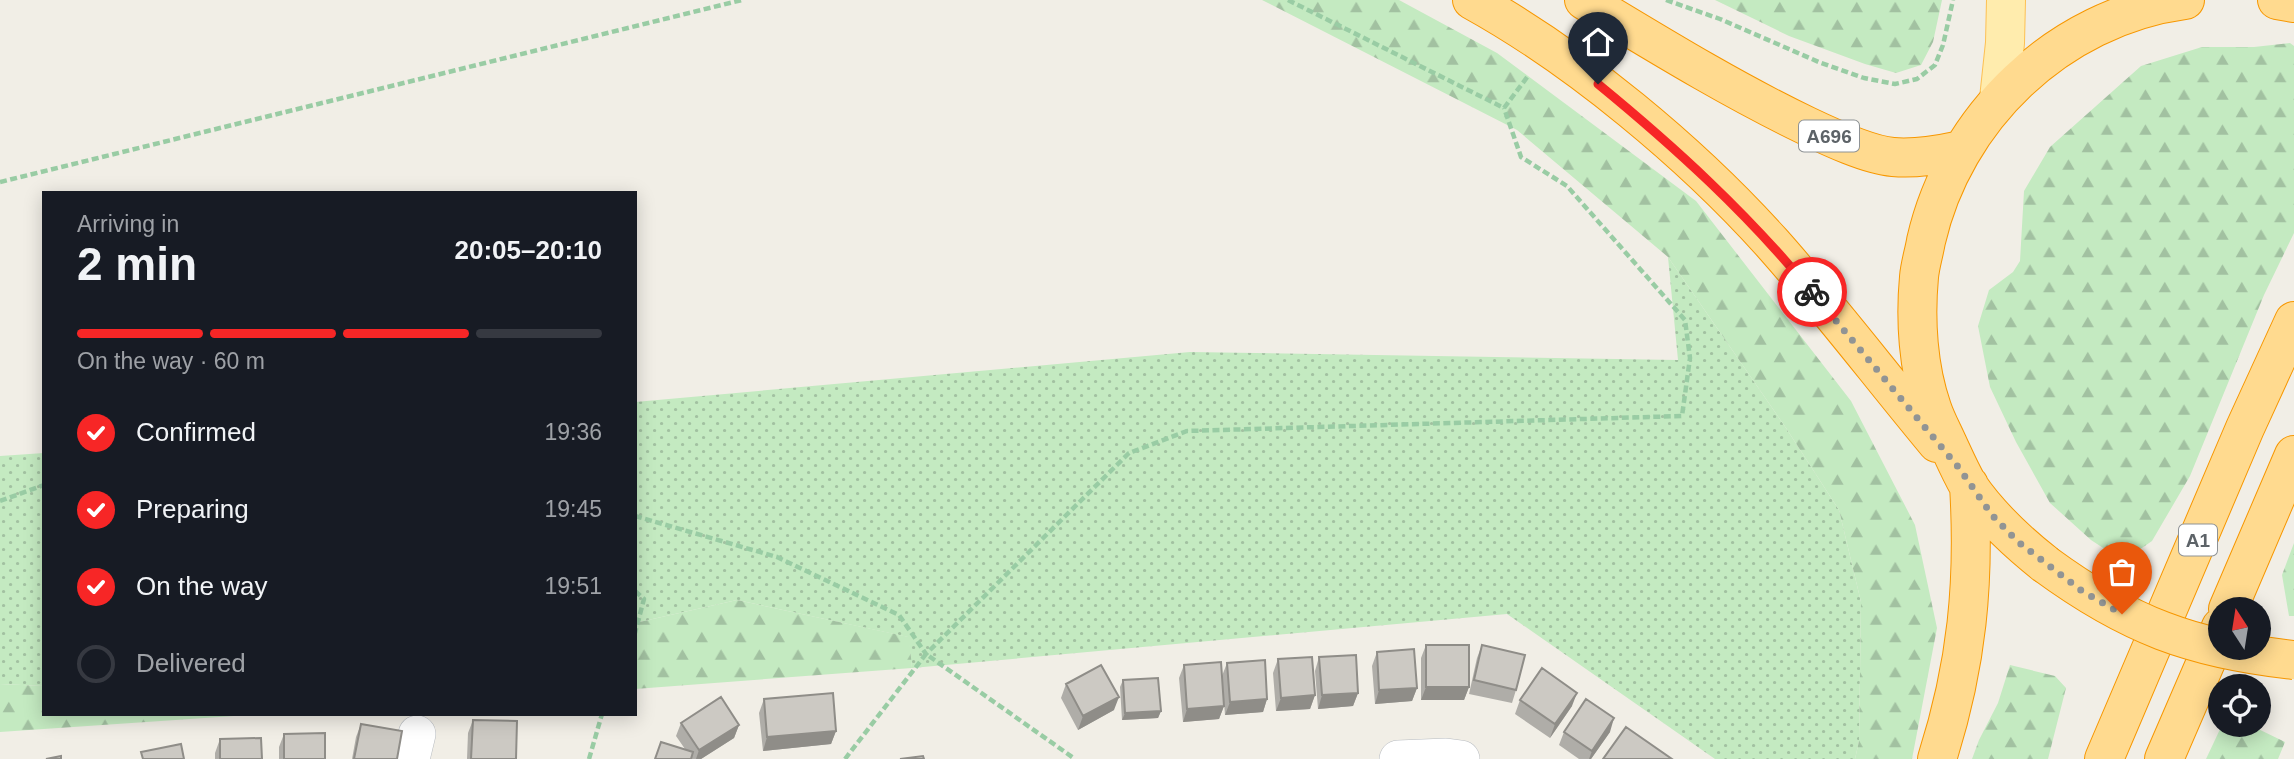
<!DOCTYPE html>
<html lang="en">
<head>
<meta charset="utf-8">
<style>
	body { margin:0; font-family:Helvetica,sans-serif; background:#242831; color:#f1f3f6; height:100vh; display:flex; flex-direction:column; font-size:26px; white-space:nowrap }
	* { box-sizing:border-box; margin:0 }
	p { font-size:23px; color:#9ea1a6 }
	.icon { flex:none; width:38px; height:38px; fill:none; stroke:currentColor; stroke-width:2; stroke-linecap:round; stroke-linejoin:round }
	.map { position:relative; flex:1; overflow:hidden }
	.sheet { position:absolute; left:42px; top:191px; width:595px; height:525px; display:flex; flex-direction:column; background:#171b24; border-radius:0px; box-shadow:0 4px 18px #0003 }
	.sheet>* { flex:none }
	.needle { width:46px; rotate:348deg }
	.tools { position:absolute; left:2208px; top:597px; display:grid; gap:14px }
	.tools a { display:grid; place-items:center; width:63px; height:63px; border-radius:50%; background:#171b24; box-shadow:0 4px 18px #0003; font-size:35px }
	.pin { position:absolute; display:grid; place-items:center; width:60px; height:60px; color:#fff; margin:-72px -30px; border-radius:50% 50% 50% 0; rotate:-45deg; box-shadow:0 0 7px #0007 }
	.pin .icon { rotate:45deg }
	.courier { position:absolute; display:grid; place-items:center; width:70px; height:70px; margin:-35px; border:5px solid #f72626; border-radius:50%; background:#fff; color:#222; box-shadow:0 2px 9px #0007 }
	.head em { font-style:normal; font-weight:700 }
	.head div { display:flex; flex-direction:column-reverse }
	.head { display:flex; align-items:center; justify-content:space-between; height:119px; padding:0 35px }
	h1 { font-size:46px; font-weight:700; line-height:52px }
	.bar { display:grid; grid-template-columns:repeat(4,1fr); gap:10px 7px; align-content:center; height:84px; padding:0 35px }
	.bar i { height:9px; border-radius:5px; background:#363941 }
	.bar .active { background:#f72626 }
	.bar p { grid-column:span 4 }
	ol { padding:0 35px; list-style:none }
	li { display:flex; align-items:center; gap:21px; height:77px }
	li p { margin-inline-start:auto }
	li .icon { padding:7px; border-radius:50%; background:#f72626; color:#fff; stroke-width:4 }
	li:last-child { color:#9ea1a6 }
	li i { width:38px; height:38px; border:4px solid #363941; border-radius:50% }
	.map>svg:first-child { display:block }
</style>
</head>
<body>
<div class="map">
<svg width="2294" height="759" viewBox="0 0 2294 759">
	<defs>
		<pattern id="green-dots" width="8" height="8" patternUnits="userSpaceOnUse" patternTransform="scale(1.75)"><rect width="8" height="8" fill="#c4eac1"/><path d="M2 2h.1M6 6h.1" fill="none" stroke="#a2c1a1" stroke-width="1.8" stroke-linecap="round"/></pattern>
		<pattern id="forest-firs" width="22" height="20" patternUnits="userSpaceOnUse" patternTransform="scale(1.75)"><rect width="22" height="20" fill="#c4eac1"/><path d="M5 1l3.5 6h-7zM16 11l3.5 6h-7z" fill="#a2c1a1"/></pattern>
	</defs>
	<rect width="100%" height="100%" fill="#f1eee6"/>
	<!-- green -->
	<path fill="url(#green-dots)" d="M 1668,257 L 1786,428 L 1839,510 L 1861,602 L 1859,741 L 1855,759 L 1715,759 L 1507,614 L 912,668 L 908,637 L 737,600 L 635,623 L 635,402 L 1190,352 L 1678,360 Z
		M 44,453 L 44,686 L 0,684 L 0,456 Z"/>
	<!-- forest -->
	<path fill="url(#forest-firs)" d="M 1262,0 L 1399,0 L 1497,53 L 1696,201 L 1851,401 L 1915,525 L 1937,628 L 1912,759 L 1855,759 L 1859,741 L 1861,602 L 1839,510 L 1786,428 L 1668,257 L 1517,130 Z
		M 1715,0 L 1942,0 L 1933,42 L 1921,65 L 1896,73 L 1865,64 L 1789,36 Z
		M 2290,43 L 2294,46 L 2294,233 L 2264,295 L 2190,476 L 2152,541 L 2123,561 L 2091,540 L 2050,503 L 2016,442 L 1990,387 L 1978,326 L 1989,290 L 2013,272 L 2020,261 L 2024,191 L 2050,147 L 2141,66 L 2202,47 L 2254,47 Z
		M 2294,543 L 2294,616 L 2289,616 L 2282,575 Z
		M 737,600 L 909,637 L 912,668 L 635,689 L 635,623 Z
		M 2010,665 L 2055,676 L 2066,688 L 2048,759 L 1972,759 L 1979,740 L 1998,703 Z
		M 0,684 L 44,686 L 44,714 L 265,714 L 0,732 Z
		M 2222,725 L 2250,725 L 2285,742 L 2278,759 L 2206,759 Z"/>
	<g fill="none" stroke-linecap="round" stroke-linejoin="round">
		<defs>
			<path id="minor" d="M 411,759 L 417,734
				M 1398,759 L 1446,757 L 1461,759"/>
			<path id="major" d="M 1999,99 L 2005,43 L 2006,0"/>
			<path id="highway" d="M 1472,0 C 1577,58 1691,153 1772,243 C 1829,307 1882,377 1937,443
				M 1584,0 C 1657,44 1730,89 1807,126 C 1830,137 1868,155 1893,157 C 1916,159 1938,155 1961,150
				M 2277,0 L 2294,3
				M 2045,564 C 2016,541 1989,516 1968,485 C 1960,471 1954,457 1947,442 C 1942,431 1936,420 1932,408 C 1918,368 1915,320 1919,277 C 1920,265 1924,253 1926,241 C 1954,118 2058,17 2185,0
				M 2228,609 L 2294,455
				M 1937,759 C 1967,665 1975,583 1969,485
				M 2104,759 L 2245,428 L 2294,321
				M 2164,759 L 2221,627"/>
		</defs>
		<!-- minor casing -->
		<use href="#minor" stroke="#b8bcc1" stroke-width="38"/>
		<!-- major casing -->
		<use href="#major" stroke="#fdc053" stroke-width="40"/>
		<!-- highway casing -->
		<use href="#highway" stroke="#f79700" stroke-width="40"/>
		<!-- path -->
		<path stroke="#99cca4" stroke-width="4.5" stroke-dasharray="7 3.5" stroke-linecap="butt" d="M 1288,0 L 1504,108 L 1528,76
			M 1666,0 L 1720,19 L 1821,63 L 1864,78 L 1895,84 L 1917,79 L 1935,65 L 1943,45 L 1953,0
			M 0,182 L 742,0
			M 0,501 L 44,485
			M 635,516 L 777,557 L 899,615 L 926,654 L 1129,453 L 1187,431 L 1682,416 L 1690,358 L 1685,320 L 1567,186 L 1521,157 L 1504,108
			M 635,591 L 644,599 L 635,633
			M 589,759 L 602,714
			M 845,759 L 926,654 L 1075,759"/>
		<!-- minor -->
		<use href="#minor" stroke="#fff" stroke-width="37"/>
		<!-- major -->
		<use href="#major" stroke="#ffecad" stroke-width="38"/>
		<!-- highway -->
		<use href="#highway" stroke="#ffda8f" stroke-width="38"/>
		<defs>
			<path id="highway-bridge" d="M 2045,564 C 2128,625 2192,649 2294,660"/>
		</defs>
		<!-- highway-bridge casing -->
		<use href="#highway-bridge" stroke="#f79700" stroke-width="40" stroke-linecap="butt"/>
		<!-- highway-bridge -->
		<use href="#highway-bridge" stroke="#ffda8f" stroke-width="38"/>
	</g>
	<!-- wall -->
	<path fill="#afada8" d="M 1426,645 L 1469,687 L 1464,700 L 1421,700 L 1421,658 Z
		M 1482,645 L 1516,690 L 1512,703 L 1469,694 L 1477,658 Z
		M 1377,652 L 1417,688 L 1412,701 L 1375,704 L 1372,666 Z
		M 1319,657 L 1358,693 L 1353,706 L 1318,709 L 1315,671 Z
		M 1278,659 L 1315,695 L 1310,709 L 1276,711 L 1273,673 Z
		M 1227,663 L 1267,699 L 1263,712 L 1225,715 L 1222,676 Z
		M 1184,665 L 1224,706 L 1219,719 L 1183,722 L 1179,678 Z
		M 1123,680 L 1161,711 L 1158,718 L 1122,720 L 1120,687 Z
		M 1066,684 L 1114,710 L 1078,730 L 1061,698 Z
		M 764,699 L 836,731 L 831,744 L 763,751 L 759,713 Z
		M 1520,700 L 1572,706 L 1550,738 L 1515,714 Z
		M 473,720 L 516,759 L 467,759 L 468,733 Z
		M 681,723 L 739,725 L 734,738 L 701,759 L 654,759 L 685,749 L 676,736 Z
		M 361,724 L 397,759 L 352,759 L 356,737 Z
		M 1564,732 L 1610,732 L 1591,759 L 1579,759 L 1559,745 Z
		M 284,734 L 325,759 L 279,759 L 279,747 Z
		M 220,739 L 262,759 L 215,759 L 215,753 Z"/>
	<!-- shaded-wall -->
	<path fill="#8f8d88" d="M 1426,687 L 1469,687 L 1464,700 L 1421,700 Z
		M 1417,688 L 1412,701 L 1375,704 L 1379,690 Z
		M 1358,693 L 1353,706 L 1318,709 L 1322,695 Z
		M 1577,693 L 1572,706 L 1550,738 L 1555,724 Z
		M 1315,695 L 1310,709 L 1276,711 L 1281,698 Z
		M 1119,697 L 1114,710 L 1078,730 L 1083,716 Z
		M 1267,699 L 1263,712 L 1225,715 L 1230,702 Z
		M 1224,706 L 1219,719 L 1183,722 L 1187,709 Z
		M 1161,711 L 1158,718 L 1122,720 L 1125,713 Z
		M 1614,718 L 1610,732 L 1591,759 L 1589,759 L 1592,751 Z
		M 739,725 L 734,738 L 701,759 L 696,759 L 699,750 Z
		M 836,731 L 831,744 L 763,751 L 767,737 Z"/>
	<!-- building -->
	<path fill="#ccc9c3" stroke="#8f8d88" stroke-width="2" d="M 1426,645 L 1469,645 L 1469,687 L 1426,687 Z
		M 1482,645 L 1525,655 L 1516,690 L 1474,680 Z
		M 1414,649 L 1417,688 L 1379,690 L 1377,652 Z
		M 1356,655 L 1358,693 L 1322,695 L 1319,657 Z
		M 1312,657 L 1315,695 L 1281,698 L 1278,659 Z
		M 1265,660 L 1267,699 L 1230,702 L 1227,663 Z
		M 1221,662 L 1224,706 L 1187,709 L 1184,665 Z
		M 1101,665 L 1119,697 L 1083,716 L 1066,684 Z
		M 1542,668 L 1577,693 L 1555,724 L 1520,700 Z
		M 1158,678 L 1161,711 L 1125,713 L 1123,680 Z
		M 833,693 L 836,731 L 767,737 L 764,699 Z
		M 721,697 L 739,725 L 699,750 L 681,723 Z
		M 1586,699 L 1614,718 L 1592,751 L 1564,732 Z
		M 473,720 L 517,721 L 516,759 L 471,759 Z
		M 361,724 L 402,731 L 397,759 L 354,759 Z
		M 1626,727 L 1672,759 L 1603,759 Z
		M 325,733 L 325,759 L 284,759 L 284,734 Z
		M 261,738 L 262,759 L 220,759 L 220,739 Z
		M 661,742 L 693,752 L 691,759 L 655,759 Z
		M 181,744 L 184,759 L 143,759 L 141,752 Z
		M 61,756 L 61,759 L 46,759 Z
		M 923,756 L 924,759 L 900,759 Z"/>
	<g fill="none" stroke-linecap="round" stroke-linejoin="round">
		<!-- done -->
		<path stroke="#919494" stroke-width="7" stroke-dasharray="0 12.6" d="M 1812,292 L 1959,468 L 1992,515 L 2017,541 L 2082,591 L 2122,614"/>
		<!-- route -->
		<path stroke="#f72626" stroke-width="9" d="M 1598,84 C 1676,148 1747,213 1812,292"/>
	</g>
	<g text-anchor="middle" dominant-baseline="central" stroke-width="5" stroke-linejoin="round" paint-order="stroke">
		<!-- shield labels -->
		<g fill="#fff" stroke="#8e9295" stroke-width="2">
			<rect x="1799" y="120.5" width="60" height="31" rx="5"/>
			<rect x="2179" y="524.5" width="38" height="31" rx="5"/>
		</g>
		<g font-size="19" font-weight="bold" fill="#5d6368">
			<text x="1829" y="136">A696</text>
			<text x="2198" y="540">A1</text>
		</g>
	</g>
</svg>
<div class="tools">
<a><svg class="needle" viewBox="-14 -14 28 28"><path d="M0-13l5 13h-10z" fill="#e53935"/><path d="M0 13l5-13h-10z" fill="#9ea1a6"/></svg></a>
<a><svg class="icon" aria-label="locate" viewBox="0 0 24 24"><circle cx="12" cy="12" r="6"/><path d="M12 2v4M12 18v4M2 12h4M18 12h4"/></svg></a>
</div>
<div class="pin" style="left:2122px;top:614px;background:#ea580c"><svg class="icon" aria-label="bag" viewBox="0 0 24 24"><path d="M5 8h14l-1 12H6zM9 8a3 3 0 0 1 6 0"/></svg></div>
<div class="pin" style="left:1598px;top:84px;background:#1f2937"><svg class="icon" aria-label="home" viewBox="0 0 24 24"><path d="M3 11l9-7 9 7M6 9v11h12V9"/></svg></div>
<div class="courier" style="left:1812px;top:292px"><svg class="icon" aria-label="bike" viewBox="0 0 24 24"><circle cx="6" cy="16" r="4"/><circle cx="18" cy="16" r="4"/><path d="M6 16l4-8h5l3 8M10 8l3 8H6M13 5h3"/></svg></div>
<section class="sheet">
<div class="head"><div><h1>2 min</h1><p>Arriving in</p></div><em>20:05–20:10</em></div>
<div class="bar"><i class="active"></i><i class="active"></i><i class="active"></i><i></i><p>On the way · 60 m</p></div>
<ol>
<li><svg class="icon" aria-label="check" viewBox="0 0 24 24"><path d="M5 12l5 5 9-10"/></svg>Confirmed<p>19:36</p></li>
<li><svg class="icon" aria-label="check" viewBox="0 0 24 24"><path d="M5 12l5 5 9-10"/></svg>Preparing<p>19:45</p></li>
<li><svg class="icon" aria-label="check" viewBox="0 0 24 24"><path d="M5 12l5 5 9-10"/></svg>On the way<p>19:51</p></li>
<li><i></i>Delivered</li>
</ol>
</section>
</div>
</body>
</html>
